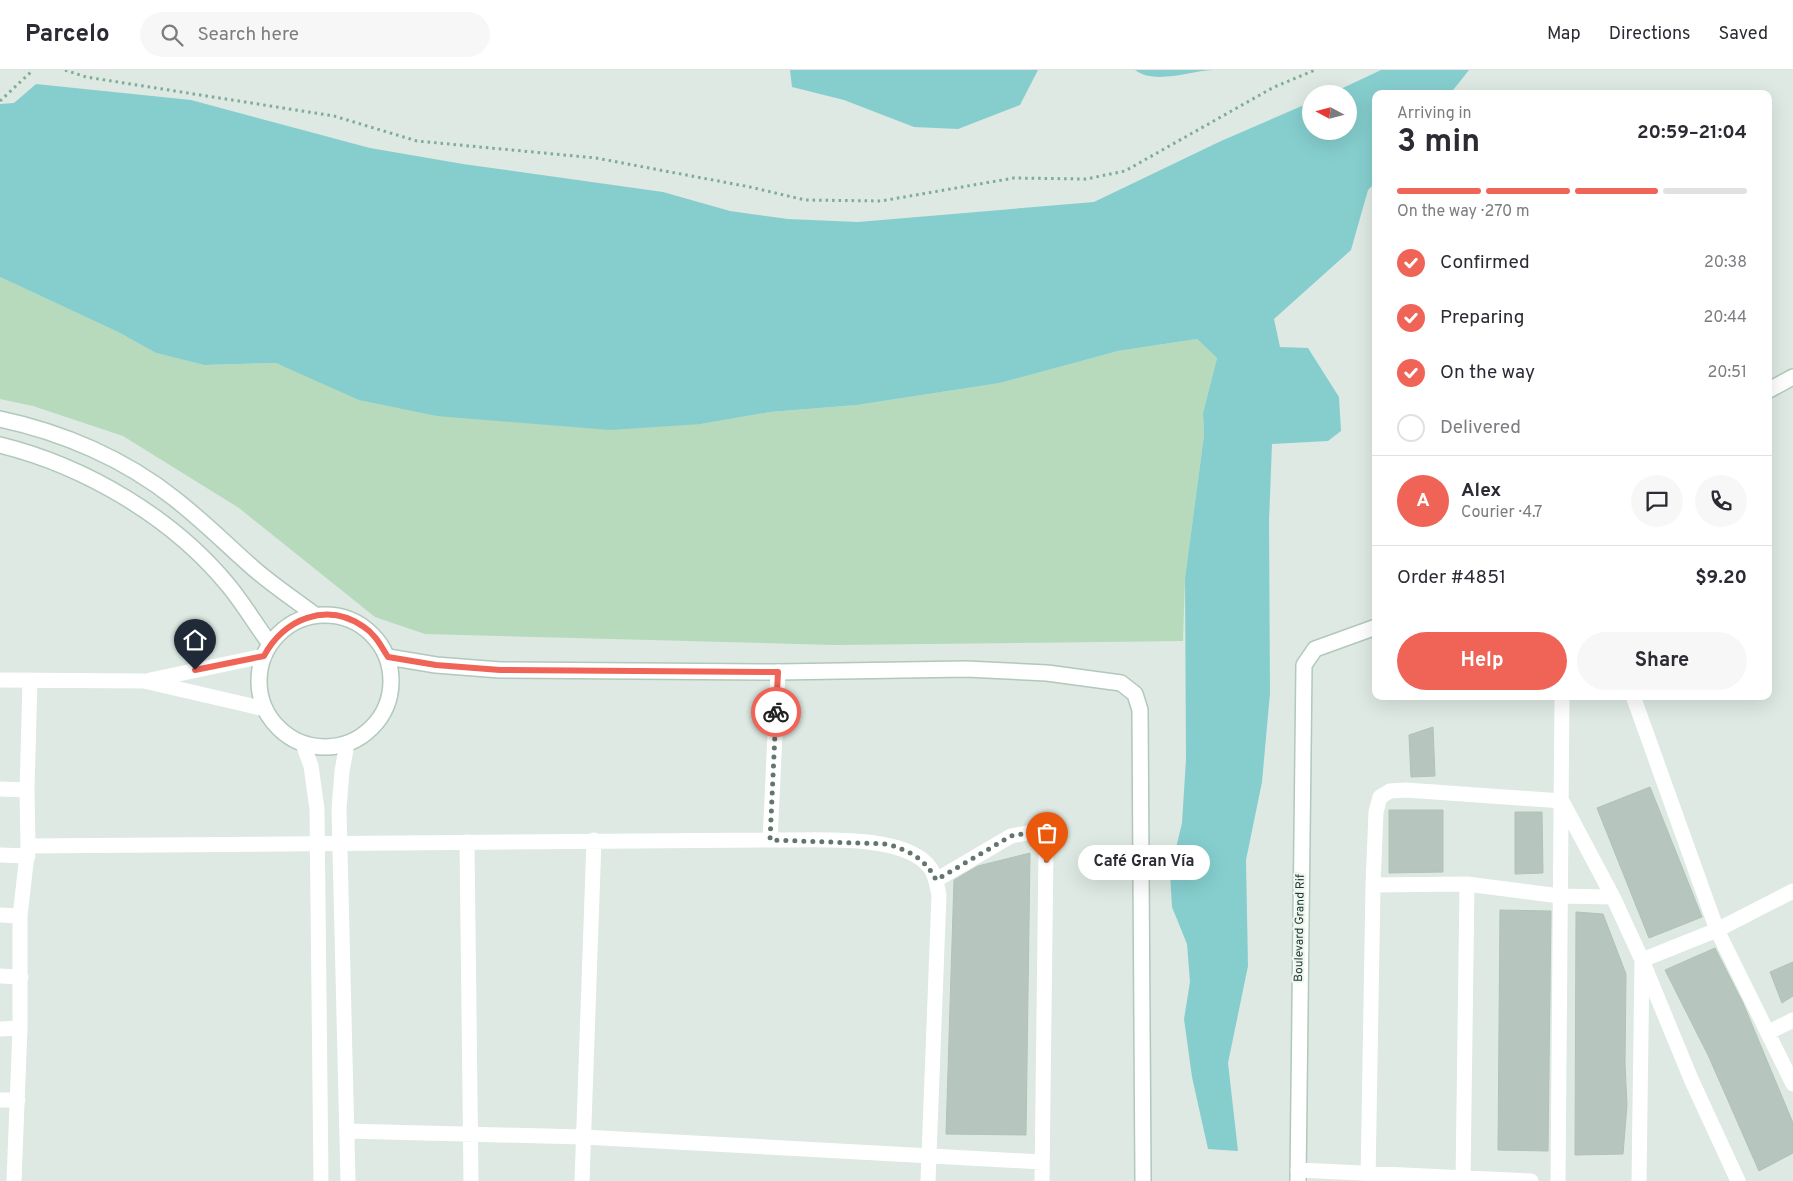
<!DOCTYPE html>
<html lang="en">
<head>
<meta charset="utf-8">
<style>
	body { margin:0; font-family:Overpass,sans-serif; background:#f7f7f7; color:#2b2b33; height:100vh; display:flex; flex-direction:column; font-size:19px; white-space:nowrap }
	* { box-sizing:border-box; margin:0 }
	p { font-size:16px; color:#7c7c81 }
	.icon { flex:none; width:28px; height:28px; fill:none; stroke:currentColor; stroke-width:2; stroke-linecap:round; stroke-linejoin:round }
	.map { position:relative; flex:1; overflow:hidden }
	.side { position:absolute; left:1372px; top:20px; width:400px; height:610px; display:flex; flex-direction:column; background:#fff; border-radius:10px; box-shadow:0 5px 20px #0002 }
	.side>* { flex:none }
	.needle { width:32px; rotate:277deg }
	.buttons { position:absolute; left:1302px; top:15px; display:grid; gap:10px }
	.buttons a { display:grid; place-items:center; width:55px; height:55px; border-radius:50%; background:#fff; box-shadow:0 5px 20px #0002; font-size:25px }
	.pin { position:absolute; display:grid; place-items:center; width:42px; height:42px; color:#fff; margin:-51px -21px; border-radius:50% 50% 50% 0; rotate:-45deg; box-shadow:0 0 5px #0007 }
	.pin .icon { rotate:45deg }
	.courier { position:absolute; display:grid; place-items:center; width:50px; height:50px; margin:-25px; border:4px solid #ef6456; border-radius:50%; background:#fff; color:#222; box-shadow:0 1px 6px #0007 }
	.bubble { position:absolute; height:35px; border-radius:18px; background:#fff; box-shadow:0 5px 20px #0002; font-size:16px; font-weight:700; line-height:35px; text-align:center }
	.headline em { font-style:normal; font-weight:700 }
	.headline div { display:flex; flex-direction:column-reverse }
	.headline { display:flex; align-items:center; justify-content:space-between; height:85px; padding:0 25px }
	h1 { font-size:32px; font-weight:700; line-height:38px }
	.bar { display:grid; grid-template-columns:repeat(4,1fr); gap:8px 5px; align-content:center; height:60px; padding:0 25px }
	.bar i { height:6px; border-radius:4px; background:#e1e1e2 }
	.bar .current { background:#ef6456 }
	.bar p { grid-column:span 4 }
	.line { display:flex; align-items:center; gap:12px; padding:0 25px; border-top:1px solid #e1e1e2 }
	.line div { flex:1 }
	.round { display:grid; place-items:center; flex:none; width:52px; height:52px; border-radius:26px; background:#f7f7f7 }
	ol { padding:0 25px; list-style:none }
	li { display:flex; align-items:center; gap:15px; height:55px }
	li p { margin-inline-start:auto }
	li .icon { padding:5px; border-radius:50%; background:#ef6456; color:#fff; stroke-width:4 }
	li:last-child { color:#7c7c81 }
	li i { width:28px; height:28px; border:2px solid #e1e1e2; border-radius:50% }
	.button { display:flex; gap:10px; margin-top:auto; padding:10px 25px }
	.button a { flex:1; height:58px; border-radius:30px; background:#ef6456; color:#fff; font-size:20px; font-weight:700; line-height:58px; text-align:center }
	.button a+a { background:#f7f7f7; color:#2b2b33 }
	header { display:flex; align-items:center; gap:30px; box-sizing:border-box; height:70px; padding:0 25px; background:#fff; border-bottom:1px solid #e1e1e2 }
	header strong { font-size:24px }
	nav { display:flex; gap:28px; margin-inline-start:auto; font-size:18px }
	.search { width:350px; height:45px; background:#f7f7f7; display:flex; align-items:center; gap:12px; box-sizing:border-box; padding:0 18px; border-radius:28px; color:#7c7c81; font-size:19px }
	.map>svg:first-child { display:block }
</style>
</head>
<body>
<header>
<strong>Parcelo</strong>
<div class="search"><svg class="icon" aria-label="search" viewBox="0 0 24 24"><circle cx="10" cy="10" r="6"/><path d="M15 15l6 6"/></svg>Search here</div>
<nav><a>Map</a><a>Directions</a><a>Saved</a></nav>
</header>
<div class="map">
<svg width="1793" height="1111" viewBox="0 0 1793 1111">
	<rect width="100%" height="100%" fill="#dde9e2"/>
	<!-- green -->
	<path fill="#b6dabb" d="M 0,207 L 118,262 L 156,283 L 204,295 L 276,293 L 300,302 L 701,354 L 770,342 L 857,335 L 1000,313 L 1118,281 L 1197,269 L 1217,288 L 1203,343 L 1204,365 L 1185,508 L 1183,571 L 834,575 L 425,564 L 375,547 L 239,438 L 123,366 L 33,336 L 0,329 Z"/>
	<!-- water -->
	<path fill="#86cece" d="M 790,0 L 1038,0 L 1020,35 L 958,59 L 914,57 L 844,30 L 792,17 Z
		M 1135,0 L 1213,0 C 1189,1 1155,15 1135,0 Z
		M 1381,0 L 1469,0 L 1450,24 L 1376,24 L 1376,112 L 1368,120 L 1351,180 L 1274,249 L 1280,277 L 1308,278 L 1339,327 L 1341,361 L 1328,371 L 1272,374 L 1269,451 L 1270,623 L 1262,712 L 1246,790 L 1248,896 L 1228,993 L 1238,1081 L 1208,1079 L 1192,1007 L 1184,949 L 1190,912 L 1187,874 L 1172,837 L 1170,803 L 1182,753 L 1186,689 L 1185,508 L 1204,365 L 1203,343 L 1217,288 L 1197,269 L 1118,281 L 1000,313 L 857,335 L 770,342 L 701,354 L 610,360 L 437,346 L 359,330 L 276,293 L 204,295 L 156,283 L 118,262 L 0,207 L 0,34 L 14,33 L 36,14 L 191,30 L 370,78 L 463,94 L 663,122 L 730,141 L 788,149 L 858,152 L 1094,132 L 1221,71 L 1311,32 L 1311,61 L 1349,61 L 1349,24 L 1330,24 Z"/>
	<!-- building -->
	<path fill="#b6c6be" stroke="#b0c2b8" d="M 1433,657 L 1435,706 L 1411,707 L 1409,665 Z
		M 1650,717 L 1702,847 L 1649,868 L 1597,738 Z
		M 1389,740 L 1443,740 L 1443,802 L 1389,803 Z
		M 1515,742 L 1542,742 L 1543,803 L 1515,804 Z
		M 1030,783 L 1026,1065 L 946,1064 L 954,810 L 978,796 Z
		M 1500,840 L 1551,841 L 1548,1081 L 1498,1080 Z
		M 1576,842 L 1603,844 L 1626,904 L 1625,994 L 1627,1035 L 1623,1084 L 1575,1085 Z
		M 1715,878 L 1743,933 L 1793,1053 L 1793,1083 L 1759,1101 L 1708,985 L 1665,900 Z
		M 1793,892 L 1793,926 L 1782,933 L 1770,902 Z"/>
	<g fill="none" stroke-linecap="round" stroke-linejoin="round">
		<defs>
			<path id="secondary" d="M 1769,320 L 1793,307
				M 0,349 C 62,362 125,389 175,429 C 202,450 226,474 252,497 C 271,514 294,529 315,545
				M 0,375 C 85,396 172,447 228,515 C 243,533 256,555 270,574
				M259 611a66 66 0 1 1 132 0a66 66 0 1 1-132 0Z
				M 388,587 L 436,595 L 500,600 L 778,602 L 966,599 L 1047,603 L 1121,613 L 1135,624 L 1140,640 L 1143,1111
				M 1298,1111 L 1304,595 L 1315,579 L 1376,557"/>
		</defs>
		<!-- secondary casing -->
		<use href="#secondary" stroke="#b1c8bc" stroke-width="18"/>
		<!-- path -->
		<path stroke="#7eac97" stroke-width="3" stroke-dasharray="2.5 4" stroke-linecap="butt" d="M 65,0 L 86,7 L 334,46 L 417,71 L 596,88 L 750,117 L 805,130 L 881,131 L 1014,108 L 1086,109 L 1125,101 L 1274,17 L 1315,0
			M 0,31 L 33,0"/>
		<!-- minor -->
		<path stroke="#fff" stroke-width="15" d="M 0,610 L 144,611 L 265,639
			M 150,610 L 264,586
			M 1633,626 L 1717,860 L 1793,1014
			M 0,719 L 27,720
			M 1563,733 L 1613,827 L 1642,890 L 1639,1111
			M 770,770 L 778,602
			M 467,772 L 471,1111
			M 28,776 L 770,770 C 811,771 907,762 931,799 C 936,807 937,816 939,825 L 928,1111
			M 0,785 L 28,786
			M 936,810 L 1011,766 L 1032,762 L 1043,770 L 1046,779 L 1042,1111
			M 1373,815 L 1467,814 L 1560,826 L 1613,827
			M 0,845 L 20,846
			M 0,906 L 21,907
			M 0,959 L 20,958
			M 1769,962 L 1793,950
			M 0,1030 L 18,1030
			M 347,1061 L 583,1067 L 1042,1092
			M 1298,1100 L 1531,1111
			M 14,1111 L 20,958 L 20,846 L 28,776 L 27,720 L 30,610
			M 582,1111 L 594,770
			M 1368,1111 L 1373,815 L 1376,742 L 1380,727 L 1390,721 L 1406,720 L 1562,731
			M 1463,1111 L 1467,814
			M 1558,1111 L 1562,626
			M 1738,1111 L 1691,1009 L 1642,890 L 1717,860 L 1793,821"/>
		<!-- tertiary -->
		<path stroke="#fff" stroke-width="15" d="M 303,674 L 311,696 L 317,739 L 321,1111
			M 347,674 L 342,701 L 339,739 L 348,1111"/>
		<!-- secondary -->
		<use href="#secondary" stroke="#fff" stroke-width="15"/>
	</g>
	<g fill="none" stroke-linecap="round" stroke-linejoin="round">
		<!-- done -->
		<path stroke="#62766d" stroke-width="5" stroke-dasharray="0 9" d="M 776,642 L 770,770 L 887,774 C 908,780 926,789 936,810 L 1011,766 L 1032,762 L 1042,770 L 1047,793"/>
		<!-- route -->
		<path stroke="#ef6456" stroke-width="6" d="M 195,600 L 264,586 C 283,549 327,531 364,557 C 375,564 381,576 388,587 L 436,595 L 500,600 L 778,602 L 776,642"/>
	</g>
	<g text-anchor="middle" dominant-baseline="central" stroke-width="4.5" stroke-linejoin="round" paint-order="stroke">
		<!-- street labels -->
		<g font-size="12" fill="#20382e" stroke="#eef6f0">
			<text transform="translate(1300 858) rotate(-89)">Boulevard Grand Rif</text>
		</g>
	</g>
</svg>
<div class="buttons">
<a><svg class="needle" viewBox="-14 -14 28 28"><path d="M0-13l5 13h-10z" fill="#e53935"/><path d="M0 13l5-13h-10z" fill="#7c7c81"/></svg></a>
</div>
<div class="pin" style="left:1047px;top:793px;background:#ea580c"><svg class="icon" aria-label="bag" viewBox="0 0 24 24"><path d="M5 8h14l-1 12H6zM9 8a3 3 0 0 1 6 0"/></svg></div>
<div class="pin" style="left:195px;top:600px;background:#1f2937"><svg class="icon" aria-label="home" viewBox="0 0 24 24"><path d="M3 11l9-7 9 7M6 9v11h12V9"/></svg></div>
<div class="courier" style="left:776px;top:642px"><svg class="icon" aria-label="bike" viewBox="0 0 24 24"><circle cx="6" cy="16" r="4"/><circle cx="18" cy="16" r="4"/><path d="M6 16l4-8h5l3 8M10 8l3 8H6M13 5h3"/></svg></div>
<div class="bubble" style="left:1078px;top:775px;width:132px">Café Gran Vía</div>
<section class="side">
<div class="headline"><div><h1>3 min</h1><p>Arriving in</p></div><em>20:59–21:04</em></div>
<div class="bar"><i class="current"></i><i class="current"></i><i class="current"></i><i></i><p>On the way · 270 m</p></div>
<ol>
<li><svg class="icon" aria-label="check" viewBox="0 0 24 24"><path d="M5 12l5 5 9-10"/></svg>Confirmed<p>20:38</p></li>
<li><svg class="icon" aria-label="check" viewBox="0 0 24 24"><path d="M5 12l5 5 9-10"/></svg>Preparing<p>20:44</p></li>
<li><svg class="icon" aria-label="check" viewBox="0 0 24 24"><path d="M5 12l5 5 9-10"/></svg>On the way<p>20:51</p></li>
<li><i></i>Delivered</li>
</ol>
<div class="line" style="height:90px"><b class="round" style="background:#ef6456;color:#fff">A</b><div><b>Alex</b><p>Courier · 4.7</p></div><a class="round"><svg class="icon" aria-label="chat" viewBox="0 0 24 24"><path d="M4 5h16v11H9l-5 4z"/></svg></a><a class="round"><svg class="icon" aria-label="phone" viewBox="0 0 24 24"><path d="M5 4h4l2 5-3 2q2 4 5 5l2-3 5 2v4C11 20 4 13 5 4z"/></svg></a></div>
<div class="line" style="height:65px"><div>Order #4851</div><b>$9.20</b></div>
<div class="button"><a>Help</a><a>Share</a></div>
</section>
</div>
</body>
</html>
